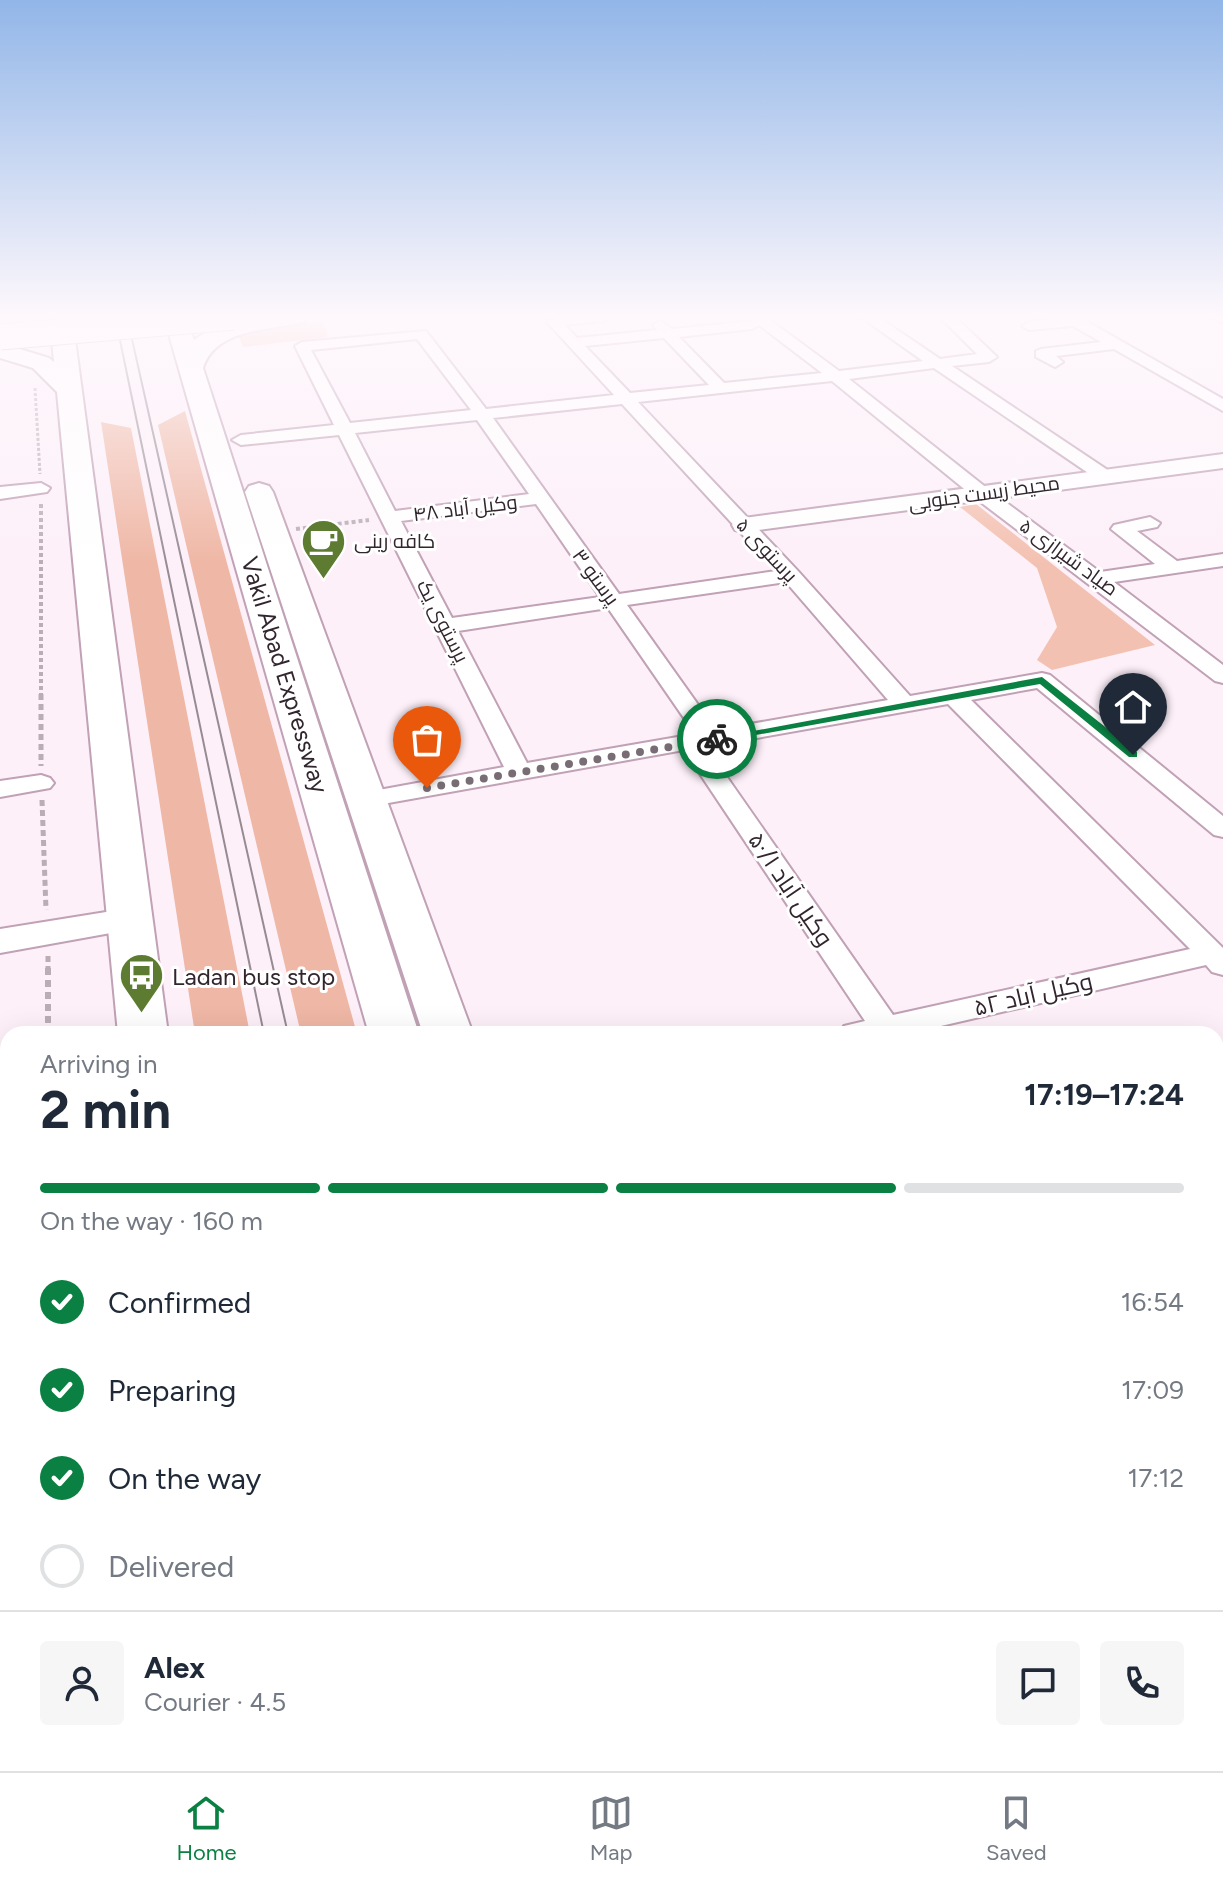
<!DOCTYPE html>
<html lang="en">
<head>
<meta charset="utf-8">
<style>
	body { margin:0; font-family:Figtree,Cairo,sans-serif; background:#f6f6f7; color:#1f2937; height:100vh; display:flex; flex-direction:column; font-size:30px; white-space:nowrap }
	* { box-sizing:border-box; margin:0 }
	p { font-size:26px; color:#747a83 }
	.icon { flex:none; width:44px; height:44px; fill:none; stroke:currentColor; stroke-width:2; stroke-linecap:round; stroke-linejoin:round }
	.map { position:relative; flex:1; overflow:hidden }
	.details { position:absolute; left:0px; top:1026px; width:1224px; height:746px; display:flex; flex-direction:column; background:#fff; border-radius:24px 24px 0 0; box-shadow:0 8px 32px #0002 }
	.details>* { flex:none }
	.pin { position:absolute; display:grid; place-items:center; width:68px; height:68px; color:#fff; margin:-82px -34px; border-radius:50% 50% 50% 0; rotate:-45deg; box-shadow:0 0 8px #0007 }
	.pin .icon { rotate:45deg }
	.courier { position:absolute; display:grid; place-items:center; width:80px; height:80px; margin:-40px; border:6px solid #0b8043; border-radius:50%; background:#fff; color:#222; box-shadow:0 2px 10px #0007 }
	.head em { font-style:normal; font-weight:700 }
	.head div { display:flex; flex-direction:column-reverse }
	.head { display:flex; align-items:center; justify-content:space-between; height:136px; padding:0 40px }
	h1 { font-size:52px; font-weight:700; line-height:60px }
	.bar { display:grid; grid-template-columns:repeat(4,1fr); gap:12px 8px; align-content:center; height:96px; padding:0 40px }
	.bar i { height:10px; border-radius:6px; background:#e0e1e3 }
	.bar .selected { background:#0b8043 }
	.bar p { grid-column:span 4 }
	.line { display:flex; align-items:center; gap:20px; padding:0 40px; border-top:2px solid #e0e1e3 }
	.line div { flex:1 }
	.round { display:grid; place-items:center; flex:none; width:84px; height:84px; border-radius:8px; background:#f6f6f7 }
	ol { padding:0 40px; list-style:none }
	li { display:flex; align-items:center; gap:24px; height:88px }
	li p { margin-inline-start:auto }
	li .icon { padding:8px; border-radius:50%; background:#0b8043; color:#fff; stroke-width:4 }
	li:last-child { color:#747a83 }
	li i { width:44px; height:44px; border:4px solid #e0e1e3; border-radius:50% }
	.tabs { display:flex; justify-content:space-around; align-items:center; height:112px; border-top:2px solid #e0e1e3; background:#fff; font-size:22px; color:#747a83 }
	.tabs a { display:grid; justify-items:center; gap:4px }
	.tabs .selected { color:#0b8043 }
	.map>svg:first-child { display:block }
</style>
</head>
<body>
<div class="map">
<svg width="1223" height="1771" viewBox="0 0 1223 1771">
	<rect width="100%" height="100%" fill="#fdf0f9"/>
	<!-- green -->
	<path fill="#f3c1b1" d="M 323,321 L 328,337 L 243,347 L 239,337 L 258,330 Z
		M 976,504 L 1155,645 L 1052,670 L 1037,660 L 1057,627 L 1037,568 L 960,507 Z"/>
	<!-- forest -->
	<path fill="#efb7a5" d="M 185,411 L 357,1034 L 301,1034 L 158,425 Z
		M 101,422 L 131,428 L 250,1034 L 195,1034 Z"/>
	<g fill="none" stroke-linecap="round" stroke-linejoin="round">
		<defs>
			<path id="pedestrian" d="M 1223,1633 L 1223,1669 L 1216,1671 L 1216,1635 Z"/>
			<path id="minor" d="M 561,317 L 610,317 L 603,321 L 565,325 L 577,338 L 657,330 L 653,325 L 660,321 L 672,329 L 753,321 L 750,317 L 766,317 L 839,371 L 923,361 L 861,317 L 878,317 L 940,359 L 977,354 L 940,317 L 955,317 L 997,357 L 989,362 L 952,366 L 1112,473 L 1115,477 L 1112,481 L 1100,481 L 934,368 L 849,379 L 988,489 L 1100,572 L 1155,564 L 1111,529 L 1114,525 L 1150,517 L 1160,523 L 1157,527 L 1137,531 L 1177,561 L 1223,554 L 1223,566 L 1114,582 L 1223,665 L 1223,683 L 1215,681 L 974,497 L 832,381 L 638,402 L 798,571 L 910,696 L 1042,673 L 1050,675 L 1223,816 L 1223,837 L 1214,835 L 1037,688 L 971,700 L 1223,948 L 1223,975 L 1212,972 L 1206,965 L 906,1034 L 839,1034 L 844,1026 L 865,1021 L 684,750 L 366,807 L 357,804 L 353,799 L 357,794 L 504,767 L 339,435 L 241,445 L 232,440 L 241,435 L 334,425 L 295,346 L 302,342 L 426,331 L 486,409 L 614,395 L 547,322 ZM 759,325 L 822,373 L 724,383 L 679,337 L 752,329 ZM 664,338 L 709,385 L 630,393 L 585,346 ZM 417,339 L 471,410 L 350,423 L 311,350 ZM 622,404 L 776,571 L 619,594 L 493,418 ZM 477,420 L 529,494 L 395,511 L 355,433 ZM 536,504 L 600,597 L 452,618 L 401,521 ZM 786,582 L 888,700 L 716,730 L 627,605 ZM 608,608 L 695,734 L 527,763 L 458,631 ZM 948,704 L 1190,949 L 893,1015 L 706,747 Z
				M 1062,317 L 1079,317 L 1223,399 L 1223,411 L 1114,349 L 1056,356 L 1063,362 L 1055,367 L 1036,357 L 1036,351 L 1041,349 L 1101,342 L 1073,326 L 1029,330 L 1022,326 L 1029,322 Z
				M 1211,317 L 1223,317 L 1223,323 Z
				M 41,483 L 50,488 L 47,492 L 0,499 L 0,487 Z
				M 41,775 L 50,778 L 54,783 L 50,788 L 0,797 L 0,781 Z
				M 8,1224 L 8,1253 L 0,1255 L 0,1226 Z
				M 1216,1477 L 1223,1480 L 1223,1546 L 1216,1548 Z"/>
			<path id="tertiary" d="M 1223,454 L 1223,468 L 744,532 L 735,530 L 732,525 L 735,520 L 744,518 Z
				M 131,908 L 144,911 L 150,919 L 144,927 L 0,953 L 0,929 Z"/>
			<path id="secondary" d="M 1223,1677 L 1223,1745 L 1216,1747 L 1216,1679 Z
				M 874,1764 L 1007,1764 L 1004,1771 L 877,1771 Z"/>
			<path id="trunk" d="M 50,317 L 72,317 L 168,1034 L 118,1034 L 57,392 L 33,368 L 0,358 L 0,343 L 49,358 L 54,362 Z
				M 164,317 L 186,317 L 194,340 C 225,317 269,317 307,317 L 304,322 C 269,330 215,329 203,368 L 419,1034 L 369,1034 Z
				M 259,483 L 269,486 L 273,492 L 473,1034 L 423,1034 L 245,492 L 249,486 Z
				M 184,1764 L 262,1764 L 263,1771 L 185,1771 Z
				M 571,1764 L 649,1764 L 651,1771 L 573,1771 Z"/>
		</defs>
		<!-- pedestrian casing -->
		<use href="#pedestrian" stroke="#c0a1b5" stroke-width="4"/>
		<!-- minor casing -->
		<use href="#minor" stroke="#c0a1b5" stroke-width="4"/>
		<!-- tertiary casing -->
		<use href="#tertiary" stroke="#c0a1b5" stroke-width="4"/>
		<!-- secondary casing -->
		<use href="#secondary" stroke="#c0a1b5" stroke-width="4"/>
		<!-- trunk casing -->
		<use href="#trunk" stroke="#c0a1b5" stroke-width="4"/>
		<!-- path-far4 -->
		<path stroke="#baadb6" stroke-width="3" stroke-dasharray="3 2" stroke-linecap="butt" d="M 35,388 L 40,474"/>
		<!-- path-far3 -->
		<path stroke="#baadb6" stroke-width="4" stroke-dasharray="4 3" stroke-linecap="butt" d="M 41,504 L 41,696
			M 296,529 L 369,520"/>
		<!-- path-far2 -->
		<path stroke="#baadb6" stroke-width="5" stroke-dasharray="6 4" stroke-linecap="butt" d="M 41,694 L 41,766
			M 42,800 L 46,910
			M 48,956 L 48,970"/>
		<!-- path-far1 -->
		<path stroke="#baadb6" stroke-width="6" stroke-dasharray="7 5" stroke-linecap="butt" d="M 48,968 L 48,1034"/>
		<!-- path -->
		<path stroke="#baadb6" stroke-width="8" stroke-dasharray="9 6" stroke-linecap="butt" d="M 76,1764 L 76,1771"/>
		<!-- pedestrian -->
		<use href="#pedestrian" fill="#fff" fill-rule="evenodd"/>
		<!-- minor -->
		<use href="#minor" fill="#fff" fill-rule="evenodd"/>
		<!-- tertiary -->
		<use href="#tertiary" fill="#fff" fill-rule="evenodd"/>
		<!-- secondary -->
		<use href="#secondary" fill="#fff" fill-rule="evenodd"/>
		<!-- trunk -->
		<use href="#trunk" fill="#fff" fill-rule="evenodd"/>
		<!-- tram-far1 -->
		<path stroke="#978b93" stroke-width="2" d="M 127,317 L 288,1034
			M 116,321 L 264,1034"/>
		<!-- tram -->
		<path stroke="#978b93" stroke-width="3" d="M 416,1764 L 417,1771
			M 452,1764 L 454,1771"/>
		<defs>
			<path id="primary-bridge" d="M 0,337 L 234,317"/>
		</defs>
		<!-- primary-bridge casing -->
		<use href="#primary-bridge" stroke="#c0a1b5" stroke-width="27" stroke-linecap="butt"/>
		<!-- primary-bridge -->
		<use href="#primary-bridge" stroke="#fff" stroke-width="25"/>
	</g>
	<!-- sky -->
	<linearGradient id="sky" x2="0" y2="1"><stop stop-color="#92b6e8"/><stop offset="0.56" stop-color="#fef8fc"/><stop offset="1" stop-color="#fef8fc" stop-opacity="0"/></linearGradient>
	<rect width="1223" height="565" fill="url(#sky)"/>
	<!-- route -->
	<path fill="#0b8043" d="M 1042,677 L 1137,752 L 1137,757 L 1129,757 L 1040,684 L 717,742 L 711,739 Z"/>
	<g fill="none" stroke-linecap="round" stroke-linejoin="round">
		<!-- done -->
		<path stroke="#796d75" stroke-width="8" stroke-dasharray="0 14.4" d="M 427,788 L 717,739"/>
	</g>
	<!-- icons -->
	<defs>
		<symbol id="cafe-pin" viewBox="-11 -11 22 30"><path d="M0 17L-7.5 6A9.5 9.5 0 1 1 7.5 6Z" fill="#5e7c31" stroke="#fff"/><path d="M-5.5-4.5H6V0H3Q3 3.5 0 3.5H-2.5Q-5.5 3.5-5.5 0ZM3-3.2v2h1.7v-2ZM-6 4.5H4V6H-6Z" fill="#fff"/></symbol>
		<symbol id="bus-pin" viewBox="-11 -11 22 30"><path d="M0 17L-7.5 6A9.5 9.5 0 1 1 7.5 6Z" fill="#5e7c31" stroke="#fff"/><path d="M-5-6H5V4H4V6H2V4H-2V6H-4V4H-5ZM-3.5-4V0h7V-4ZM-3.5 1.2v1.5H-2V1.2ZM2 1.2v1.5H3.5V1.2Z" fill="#fff"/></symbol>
	</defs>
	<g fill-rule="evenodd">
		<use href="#cafe-pin" x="298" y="516" width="51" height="69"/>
		<use href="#bus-pin" x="116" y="950" width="51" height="69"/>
	</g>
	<g text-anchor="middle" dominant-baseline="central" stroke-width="6" stroke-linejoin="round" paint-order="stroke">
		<!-- far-street labels -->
		<g font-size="20" fill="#32262e" stroke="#fff">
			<text transform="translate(984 493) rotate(-8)">محیط زیست جنوبی</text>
			<text transform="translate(465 508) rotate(-7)">۴۸ وکیل آباد</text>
			<text transform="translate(767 550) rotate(47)">پرستوی ۵</text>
			<text transform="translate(1069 557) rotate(36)">صیاد شیرازی ۵</text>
			<text transform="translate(596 577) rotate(54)">پرستو ۳</text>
			<text transform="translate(443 621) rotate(63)">پرستوی یک</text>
		</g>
		<!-- far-poi labels -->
		<g font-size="20" fill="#32262e" stroke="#fff" text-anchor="start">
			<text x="354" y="541">کافه رینی</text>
		</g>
		<!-- street labels -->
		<g font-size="24" fill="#32262e" stroke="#fff">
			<text transform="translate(285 675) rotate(73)">Vakil Abad Expressway</text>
			<text transform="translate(791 889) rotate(56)">وکیل آباد ۵۰/۱</text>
			<text transform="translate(1033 994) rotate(-13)">۵۲ وکیل آباد</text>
		</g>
		<!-- poi labels -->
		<g font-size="24" fill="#32262e" stroke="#fff" text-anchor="start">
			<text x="172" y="976">Ladan bus stop</text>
		</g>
	</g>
</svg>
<div class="pin" style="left:427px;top:788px;background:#ea580c"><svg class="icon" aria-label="bag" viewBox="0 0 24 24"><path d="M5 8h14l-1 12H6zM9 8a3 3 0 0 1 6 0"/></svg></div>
<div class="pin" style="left:1133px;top:755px;background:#1f2937"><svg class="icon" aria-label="home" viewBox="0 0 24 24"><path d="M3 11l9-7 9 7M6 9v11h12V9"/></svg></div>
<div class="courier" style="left:717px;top:739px"><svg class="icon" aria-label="bike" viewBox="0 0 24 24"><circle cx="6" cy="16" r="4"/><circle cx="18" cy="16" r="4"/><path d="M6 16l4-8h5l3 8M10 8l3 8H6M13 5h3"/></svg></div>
<section class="details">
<div class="head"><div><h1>2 min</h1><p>Arriving in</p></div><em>17:19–17:24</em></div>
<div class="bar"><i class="selected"></i><i class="selected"></i><i class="selected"></i><i></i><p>On the way · 160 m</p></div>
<ol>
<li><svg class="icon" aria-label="check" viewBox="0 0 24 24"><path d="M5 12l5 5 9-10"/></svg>Confirmed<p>16:54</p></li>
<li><svg class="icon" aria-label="check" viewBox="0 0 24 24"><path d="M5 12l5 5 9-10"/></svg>Preparing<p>17:09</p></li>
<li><svg class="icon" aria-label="check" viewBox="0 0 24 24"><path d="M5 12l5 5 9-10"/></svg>On the way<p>17:12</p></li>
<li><i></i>Delivered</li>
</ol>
<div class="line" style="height:144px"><a class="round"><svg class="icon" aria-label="person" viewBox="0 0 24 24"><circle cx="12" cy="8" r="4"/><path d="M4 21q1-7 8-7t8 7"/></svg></a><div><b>Alex</b><p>Courier · 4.5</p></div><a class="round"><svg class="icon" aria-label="chat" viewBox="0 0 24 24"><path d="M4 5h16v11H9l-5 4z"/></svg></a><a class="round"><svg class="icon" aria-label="phone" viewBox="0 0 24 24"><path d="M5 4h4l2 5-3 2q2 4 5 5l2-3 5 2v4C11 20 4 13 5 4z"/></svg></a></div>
</section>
</div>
<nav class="tabs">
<a class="selected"><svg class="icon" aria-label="home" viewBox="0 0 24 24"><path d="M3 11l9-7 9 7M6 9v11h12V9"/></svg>Home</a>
<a><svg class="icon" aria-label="map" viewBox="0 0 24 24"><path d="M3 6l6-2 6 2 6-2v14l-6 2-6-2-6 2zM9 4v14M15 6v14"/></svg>Map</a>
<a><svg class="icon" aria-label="saved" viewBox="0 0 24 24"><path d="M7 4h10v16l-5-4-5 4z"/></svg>Saved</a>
</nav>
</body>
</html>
